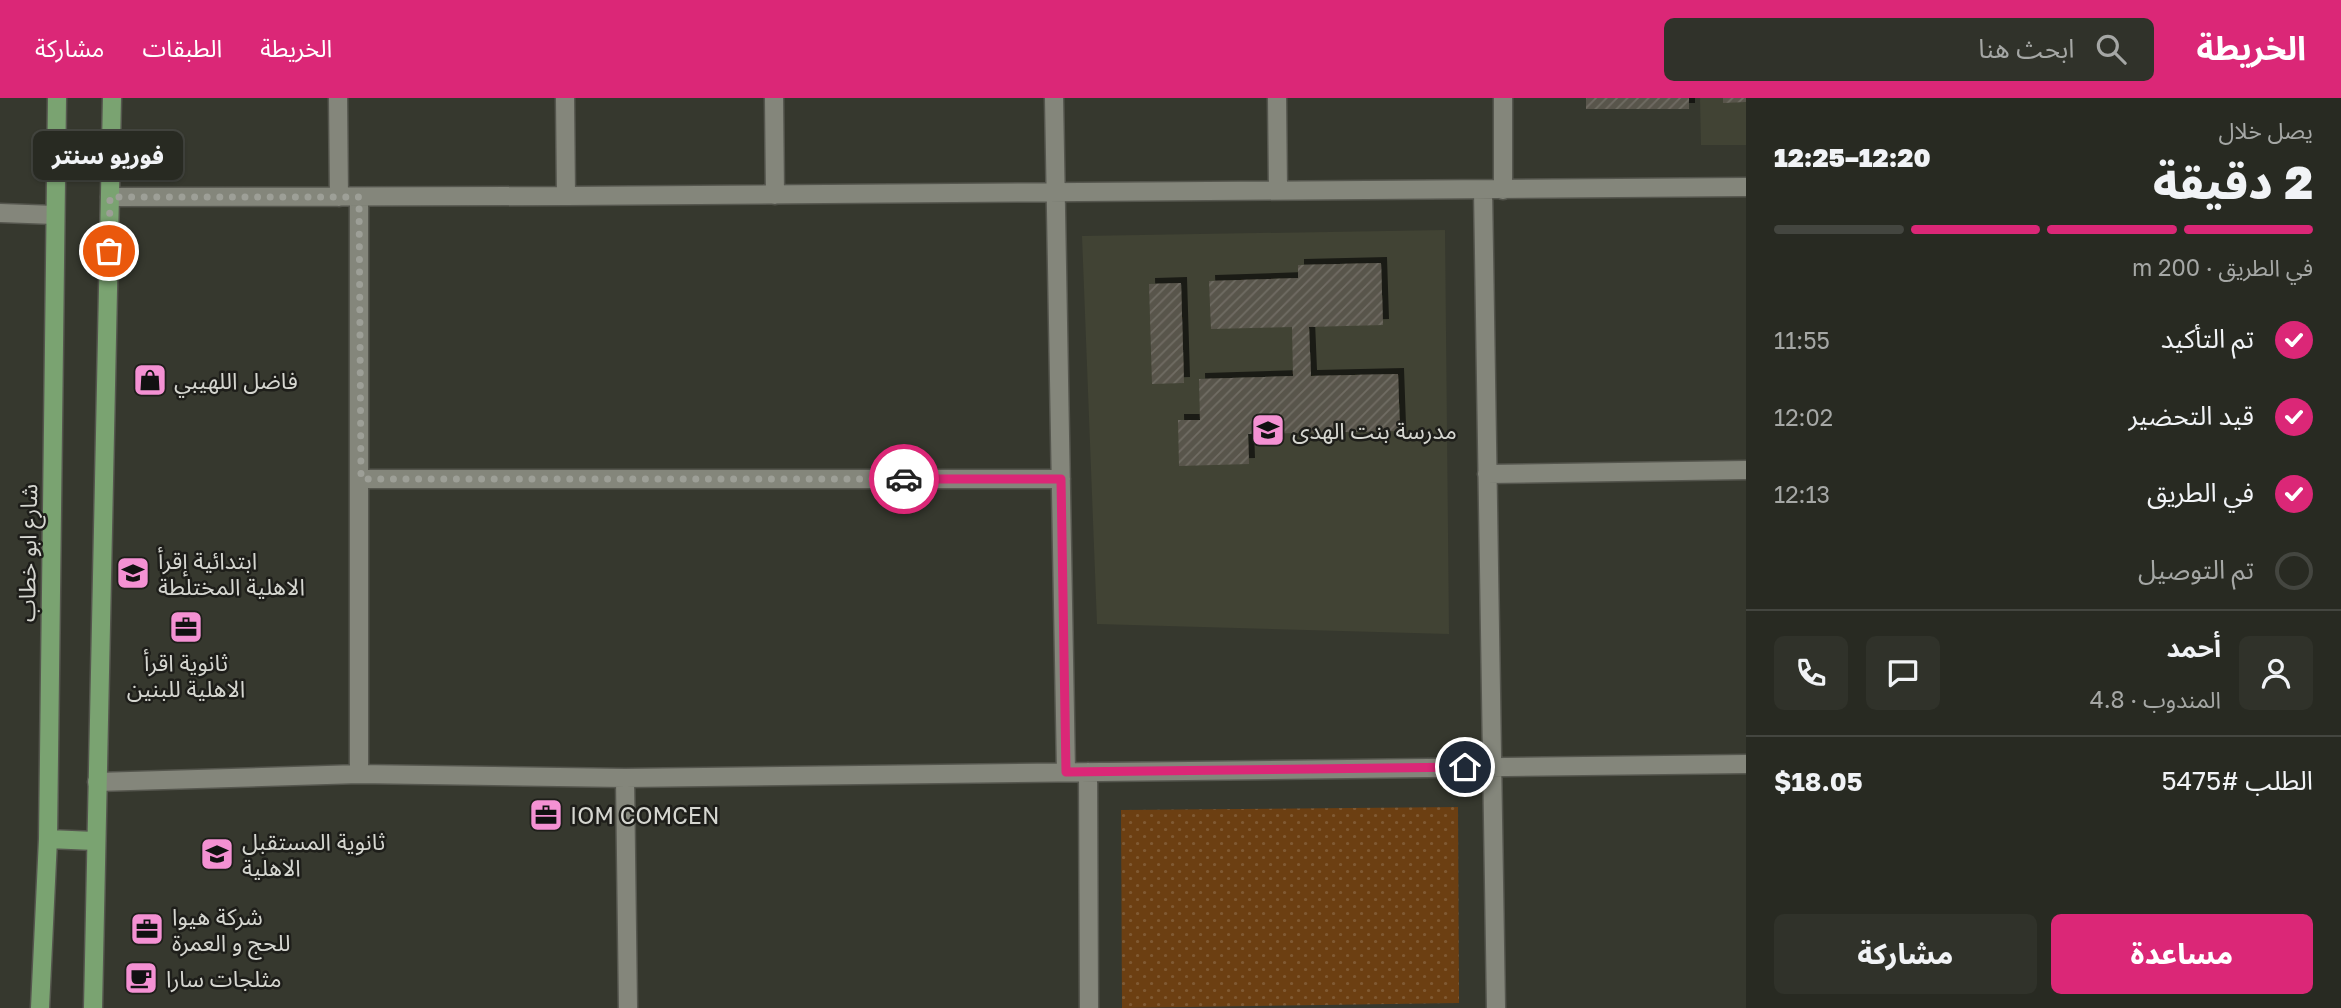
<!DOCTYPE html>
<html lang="ar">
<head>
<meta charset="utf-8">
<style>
	body { margin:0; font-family:"Golos Text","Noto Sans Arabic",sans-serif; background:#30322a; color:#f1f3f6; direction:rtl; height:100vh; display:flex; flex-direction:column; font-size:26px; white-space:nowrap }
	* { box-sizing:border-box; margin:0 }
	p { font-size:23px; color:#a5a7a5 }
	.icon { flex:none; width:38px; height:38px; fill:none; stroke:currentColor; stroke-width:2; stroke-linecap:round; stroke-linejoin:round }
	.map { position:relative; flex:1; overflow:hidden; direction:ltr }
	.panel { display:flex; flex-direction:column; background:#282a22; width:595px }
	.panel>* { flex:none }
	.pin { position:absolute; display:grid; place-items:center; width:60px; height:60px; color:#fff; margin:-30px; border:4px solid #fff; border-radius:50%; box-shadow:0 2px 7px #0007 }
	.courier { position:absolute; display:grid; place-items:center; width:70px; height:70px; margin:-35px; border:5px solid #db2777; border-radius:50%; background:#fff; color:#222; box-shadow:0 2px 9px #0007 }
	.bubble { position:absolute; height:49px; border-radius:10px; background:#282a22; box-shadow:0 2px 5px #0004,0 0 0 2px #444640; font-size:23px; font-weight:800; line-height:49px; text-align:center; direction:rtl }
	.overview em { font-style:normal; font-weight:800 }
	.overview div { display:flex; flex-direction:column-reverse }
	.overview { display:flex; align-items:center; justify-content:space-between; height:119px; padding:0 28px }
	h1 { font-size:46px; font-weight:800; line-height:52px }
	.bar { display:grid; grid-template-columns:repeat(4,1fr); gap:10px 7px; align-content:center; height:84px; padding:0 28px }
	.bar i { height:9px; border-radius:5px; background:#444640 }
	.bar .on { background:#db2777 }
	.bar p { grid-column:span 4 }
	.line { display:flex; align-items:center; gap:18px; padding:0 28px; border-top:2px solid #444640 }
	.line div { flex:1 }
	.round { display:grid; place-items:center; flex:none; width:74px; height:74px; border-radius:10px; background:#30322a }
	ol { padding:0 28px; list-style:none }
	li { display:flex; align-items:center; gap:21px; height:77px }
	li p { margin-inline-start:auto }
	li .icon { padding:7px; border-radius:50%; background:#db2777; color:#fff; stroke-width:4 }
	li:last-child { color:#a5a7a5 }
	li i { width:38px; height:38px; border:4px solid #444640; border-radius:50% }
	.cta { display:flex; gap:14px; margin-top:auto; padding:14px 28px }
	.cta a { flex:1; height:80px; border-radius:10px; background:#db2777; color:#fff; font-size:28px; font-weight:800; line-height:80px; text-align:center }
	.cta a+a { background:#30322a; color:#f1f3f6 }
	header { display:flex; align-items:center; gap:42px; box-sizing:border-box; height:98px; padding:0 35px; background:#db2777; color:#fff }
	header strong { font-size:33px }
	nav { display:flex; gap:38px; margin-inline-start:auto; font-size:24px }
	.search { width:490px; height:63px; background:#30322a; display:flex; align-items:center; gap:18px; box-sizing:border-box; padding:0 24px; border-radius:10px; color:#a5a7a5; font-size:26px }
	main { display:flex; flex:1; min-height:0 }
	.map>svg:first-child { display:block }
</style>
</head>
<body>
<header>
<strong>الخريطة</strong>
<div class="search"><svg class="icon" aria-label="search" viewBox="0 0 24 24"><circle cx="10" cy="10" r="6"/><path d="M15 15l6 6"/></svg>ابحث هنا</div>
<nav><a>الخريطة</a><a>الطبقات</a><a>مشاركة</a></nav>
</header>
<main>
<section class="panel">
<div class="overview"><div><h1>2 دقيقة</h1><p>يصل خلال</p></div><em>12:20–12:25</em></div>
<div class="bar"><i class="on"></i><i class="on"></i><i class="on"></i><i></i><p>في الطريق · 200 m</p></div>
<ol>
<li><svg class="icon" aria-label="check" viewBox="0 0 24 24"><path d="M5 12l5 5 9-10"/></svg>تم التأكيد<p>11:55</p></li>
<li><svg class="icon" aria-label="check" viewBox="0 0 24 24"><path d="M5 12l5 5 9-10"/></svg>قيد التحضير<p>12:02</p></li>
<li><svg class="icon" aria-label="check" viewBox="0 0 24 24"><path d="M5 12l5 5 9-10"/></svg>في الطريق<p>12:13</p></li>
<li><i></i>تم التوصيل</li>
</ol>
<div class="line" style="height:126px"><a class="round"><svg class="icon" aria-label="person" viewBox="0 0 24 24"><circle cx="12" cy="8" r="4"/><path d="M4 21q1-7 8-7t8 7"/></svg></a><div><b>أحمد</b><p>المندوب · 4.8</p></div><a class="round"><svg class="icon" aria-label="chat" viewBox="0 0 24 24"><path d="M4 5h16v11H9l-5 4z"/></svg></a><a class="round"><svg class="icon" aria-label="phone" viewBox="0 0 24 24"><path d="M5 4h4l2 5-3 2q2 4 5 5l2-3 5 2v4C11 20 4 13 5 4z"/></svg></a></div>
<div class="line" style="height:91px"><div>الطلب #5475</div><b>$18.05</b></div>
<div class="cta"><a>مساعدة</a><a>مشاركة</a></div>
</section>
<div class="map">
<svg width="1746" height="910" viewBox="0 0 1746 910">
	<defs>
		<pattern id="garden-dots" width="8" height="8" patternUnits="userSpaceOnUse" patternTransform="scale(1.75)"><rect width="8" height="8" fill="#6c3f12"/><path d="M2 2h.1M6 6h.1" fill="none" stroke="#805a33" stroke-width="1.8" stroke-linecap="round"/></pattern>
		<pattern id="building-hatch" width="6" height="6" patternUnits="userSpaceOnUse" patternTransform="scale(1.75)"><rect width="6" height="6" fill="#59554b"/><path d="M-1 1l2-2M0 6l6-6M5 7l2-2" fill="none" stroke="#706d64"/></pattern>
		<filter id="shadow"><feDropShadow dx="6" dy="-6" stdDeviation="0" flood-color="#0009"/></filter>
	</defs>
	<rect width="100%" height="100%" fill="#36382e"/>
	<!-- built -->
	<path fill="#414334" d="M 1700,0 L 1746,0 L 1746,47 L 1701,47 Z
		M 1445,132 L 1449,536 L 1097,526 L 1082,138 Z"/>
	<!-- garden -->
	<path fill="url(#garden-dots)" d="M 1458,709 L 1459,905 L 1122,910 L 1121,712 Z"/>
	<!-- building -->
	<path fill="url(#building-hatch)" filter="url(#shadow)" d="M 1586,0 L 1689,0 L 1689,11 L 1586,11 Z
		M 1723,0 L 1746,0 L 1746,4 L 1723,5 Z
		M 1381,165 L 1383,227 L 1309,229 L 1311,278 L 1398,276 L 1400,333 L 1248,336 L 1249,366 L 1179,368 L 1178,322 L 1200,322 L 1199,281 L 1293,278 L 1292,229 L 1211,231 L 1209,183 L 1298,180 L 1298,167 Z
		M 1181,185 L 1184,285 L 1152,286 L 1149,186 Z"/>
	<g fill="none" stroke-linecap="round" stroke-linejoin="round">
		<defs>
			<path id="minor" d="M 338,0 L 339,99
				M 565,0 L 566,98
				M 774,0 L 775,97
				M 1054,0 L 1066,674
				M 1277,0 L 1278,92
				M 1503,0 L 1503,92
				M 1483,92 L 1496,910
				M 110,99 L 566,98 L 1746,89
				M 359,99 L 359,676
				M 0,115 L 55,117
				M 1487,376 L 1746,372
				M 361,381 L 1061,381
				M 1088,674 L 1089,910
				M 625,680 L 628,910
				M 97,684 L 359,676 L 625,680 L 1746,666"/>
			<path id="major" d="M 48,741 L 95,743
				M 40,910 L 48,741 L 57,0
				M 93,910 L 112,0"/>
		</defs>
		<!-- minor casing -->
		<use href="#minor" stroke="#55564e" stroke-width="21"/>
		<!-- major casing -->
		<use href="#major" stroke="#55564e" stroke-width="21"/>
		<!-- minor -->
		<use href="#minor" stroke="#84867b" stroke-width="18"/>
		<!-- major -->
		<use href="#major" stroke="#7aa371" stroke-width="18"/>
	</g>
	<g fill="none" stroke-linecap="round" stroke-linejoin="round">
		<!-- done -->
		<path stroke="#9d9f97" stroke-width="7" stroke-dasharray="0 12.6" d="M 109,153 L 110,99 L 359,99 L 361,381 L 904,381"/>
		<!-- route -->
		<path stroke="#db2777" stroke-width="9" d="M 904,381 L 1061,381 L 1066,674 L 1465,669"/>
	</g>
	<!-- icons -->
	<defs>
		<symbol id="shop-square" viewBox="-11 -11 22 22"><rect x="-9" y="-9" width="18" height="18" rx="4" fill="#f491d3" stroke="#1e1e1a"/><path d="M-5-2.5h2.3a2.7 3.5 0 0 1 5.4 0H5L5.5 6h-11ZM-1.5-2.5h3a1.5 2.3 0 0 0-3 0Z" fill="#111"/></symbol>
		<symbol id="school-square" viewBox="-11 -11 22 22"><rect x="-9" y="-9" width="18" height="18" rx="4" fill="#f491d3" stroke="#1e1e1a"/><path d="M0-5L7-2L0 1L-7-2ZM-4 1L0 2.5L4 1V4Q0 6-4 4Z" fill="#111"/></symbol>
		<symbol id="office-square" viewBox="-11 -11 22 22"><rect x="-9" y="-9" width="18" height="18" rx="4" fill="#f491d3" stroke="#1e1e1a"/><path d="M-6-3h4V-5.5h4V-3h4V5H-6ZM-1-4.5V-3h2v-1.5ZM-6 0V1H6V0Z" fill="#111"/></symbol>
		<symbol id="cafe-square" viewBox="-11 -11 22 22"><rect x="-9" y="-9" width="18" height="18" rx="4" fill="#f491d3" stroke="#1e1e1a"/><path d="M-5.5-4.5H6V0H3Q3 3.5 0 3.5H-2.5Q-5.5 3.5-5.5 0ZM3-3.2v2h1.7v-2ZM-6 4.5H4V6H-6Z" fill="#111"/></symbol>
	</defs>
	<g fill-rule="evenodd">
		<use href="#shop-square" x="131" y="263" width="38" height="38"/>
		<use href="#school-square" x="1249" y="313" width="38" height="38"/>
		<use href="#school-square" x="114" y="456" width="38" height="38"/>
		<use href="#office-square" x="167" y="510" width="38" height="38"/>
		<use href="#office-square" x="527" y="698" width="38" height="38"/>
		<use href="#school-square" x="198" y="737" width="38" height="38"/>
		<use href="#office-square" x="128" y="812" width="38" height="38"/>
		<use href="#cafe-square" x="122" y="861" width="38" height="38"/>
	</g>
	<g text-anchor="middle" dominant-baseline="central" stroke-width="5" stroke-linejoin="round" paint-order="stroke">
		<!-- poi labels -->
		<g font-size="23" fill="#d5d6d0" stroke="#1e1e1a" text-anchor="start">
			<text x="174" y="282">فاضل اللهيبي</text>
			<text x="1292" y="332">مدرسة بنت الهدی</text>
			<text x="158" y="462">ابتدائية إقرأ<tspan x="158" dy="26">الاهلية المختلطة</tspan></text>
			<text x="186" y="564" text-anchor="middle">ثانوية اقرأ<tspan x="186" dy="26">الاهلية للبنين</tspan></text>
			<text x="570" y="717">IOM COMCEN</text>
			<text x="242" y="743">ثانوية المستقبل<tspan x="242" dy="26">الاهلية</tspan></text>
			<text x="172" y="818">شركة هيوا<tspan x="172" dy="26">للحج و العمرة</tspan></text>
			<text x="166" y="880">مثلجات سارا</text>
		</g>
		<!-- street labels -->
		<g font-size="23" fill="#d5d6d0" stroke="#1e1e1a">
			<text transform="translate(27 455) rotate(-89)">شارع ابو خطاب</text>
		</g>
	</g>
</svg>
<div class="pin" style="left:109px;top:153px;background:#ea580c"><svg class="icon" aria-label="bag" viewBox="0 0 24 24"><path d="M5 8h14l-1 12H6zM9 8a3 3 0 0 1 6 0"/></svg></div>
<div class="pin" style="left:1465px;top:669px;background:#1f2937"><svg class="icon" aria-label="home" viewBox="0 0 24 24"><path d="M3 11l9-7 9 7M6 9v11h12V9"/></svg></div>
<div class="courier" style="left:904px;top:381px"><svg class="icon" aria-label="car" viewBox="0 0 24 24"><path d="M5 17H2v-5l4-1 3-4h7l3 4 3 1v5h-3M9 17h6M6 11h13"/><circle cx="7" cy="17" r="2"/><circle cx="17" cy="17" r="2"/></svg></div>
<div class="bubble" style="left:33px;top:33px;width:150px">فوريو سنتر</div>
</div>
</main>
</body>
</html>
